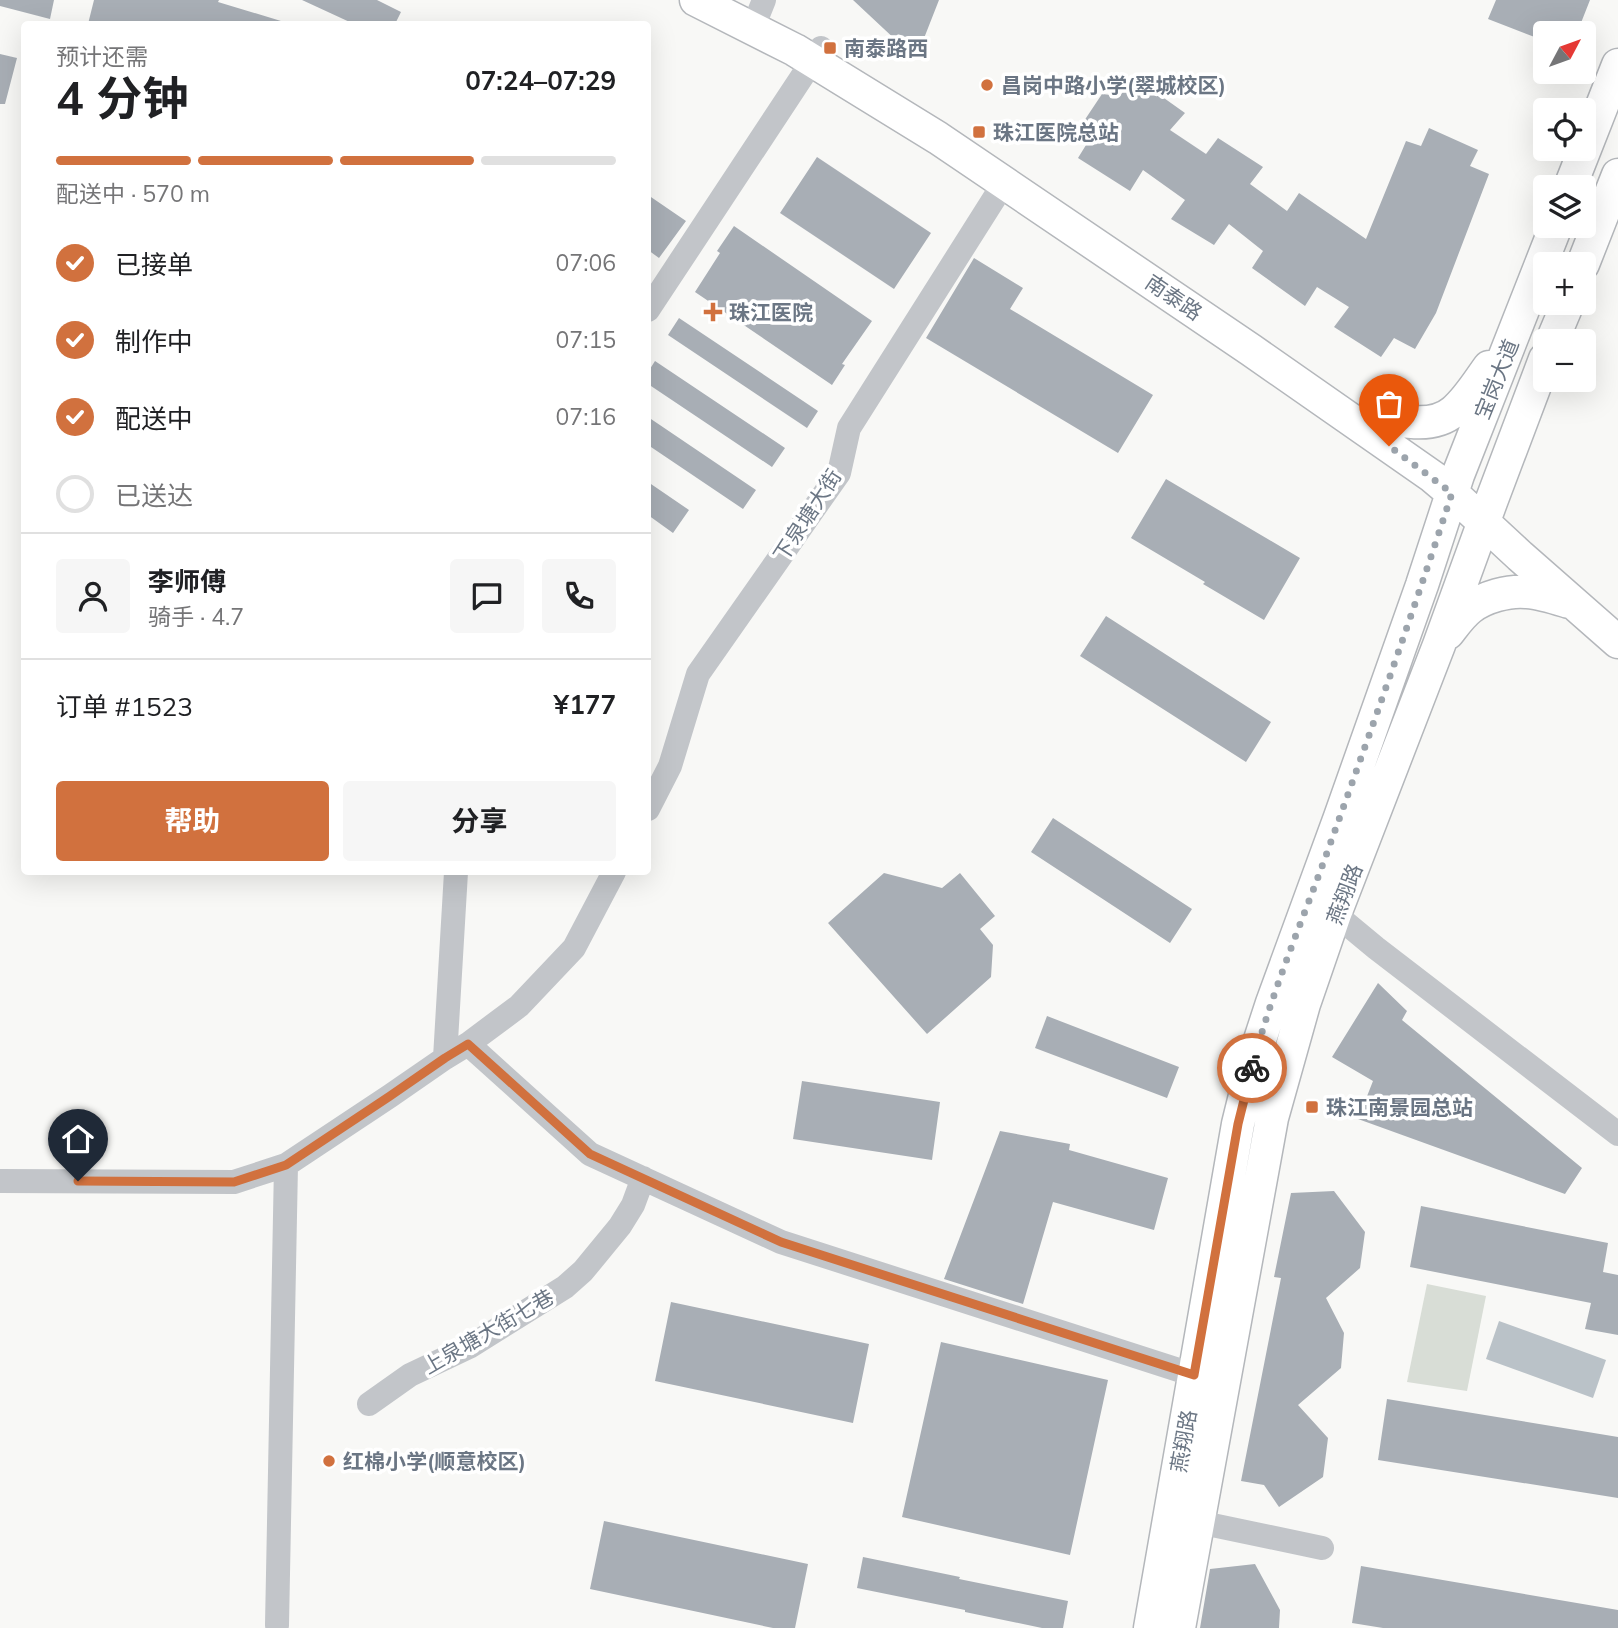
<!DOCTYPE html>
<html lang="zh">
<head>
<meta charset="utf-8">
<style>
	body { margin:0; font-family:Mulish,"Noto Sans SC",sans-serif; background:#f6f6f6; color:#202124; height:100vh; display:flex; flex-direction:column; font-size:26px; white-space:nowrap }
	* { box-sizing:border-box; margin:0 }
	p { font-size:23px; color:#757577 }
	.icon { flex:none; width:38px; height:38px; fill:none; stroke:currentColor; stroke-width:2; stroke-linecap:round; stroke-linejoin:round }
	.map { position:relative; flex:1; overflow:hidden }
	.side { position:absolute; left:21px; top:21px; width:630px; height:854px; display:flex; flex-direction:column; background:#fff; border-radius:7px; box-shadow:0 7px 28px #0002 }
	.side>* { flex:none }
	.needle { width:46px; rotate:49deg }
	.fabs { position:absolute; left:1533px; top:21px; display:grid; gap:14px }
	.fabs a { display:grid; place-items:center; width:63px; height:63px; border-radius:7px; background:#fff; box-shadow:0 7px 28px #0002; font-size:35px }
	.pin { position:absolute; display:grid; place-items:center; width:60px; height:60px; color:#fff; margin:-72px -30px; border-radius:50% 50% 50% 0; rotate:-45deg; box-shadow:0 0 7px #0007 }
	.pin .icon { rotate:45deg }
	.courier { position:absolute; display:grid; place-items:center; width:70px; height:70px; margin:-35px; border:5px solid #d1713e; border-radius:50%; background:#fff; color:#222; box-shadow:0 2px 9px #0007 }
	.summary em { font-style:normal; font-weight:700 }
	.summary div { display:flex; flex-direction:column-reverse }
	.summary { display:flex; align-items:center; justify-content:space-between; height:119px; padding:0 35px }
	h1 { font-size:46px; font-weight:700; line-height:52px }
	.bar { display:grid; grid-template-columns:repeat(4,1fr); gap:10px 7px; align-content:center; height:84px; padding:0 35px }
	.bar i { height:9px; border-radius:5px; background:#e0e0e0 }
	.bar .active { background:#d1713e }
	.bar p { grid-column:span 4 }
	.line { display:flex; align-items:center; gap:18px; padding:0 35px; border-top:2px solid #e0e0e0 }
	.line div { flex:1 }
	.round { display:grid; place-items:center; flex:none; width:74px; height:74px; border-radius:7px; background:#f6f6f6 }
	ol { padding:0 35px; list-style:none }
	li { display:flex; align-items:center; gap:21px; height:77px }
	li p { margin-inline-start:auto }
	li .icon { padding:7px; border-radius:50%; background:#d1713e; color:#fff; stroke-width:4 }
	li:last-child { color:#757577 }
	li i { width:38px; height:38px; border:4px solid #e0e0e0; border-radius:50% }
	.primary-button { display:flex; gap:14px; margin-top:auto; padding:14px 35px }
	.primary-button a { flex:1; height:80px; border-radius:7px; background:#d1713e; color:#fff; font-size:28px; font-weight:700; line-height:80px; text-align:center }
	.primary-button a+a { background:#f6f6f6; color:#202124 }
	.map>svg:first-child { display:block }
</style>
</head>
<body>
<div class="map">
<svg width="1618" height="1628" viewBox="0 0 1618 1628">
	<rect width="100%" height="100%" fill="#f8f8f6"/>
	<!-- green -->
	<path fill="#d8ddd6" d="M 1427,1284 L 1486,1296 L 1467,1391 L 1407,1382 Z"/>
	<!-- water -->
	<path fill="#bac2c8" d="M 1499,1321 L 1606,1360 L 1593,1398 L 1486,1359 Z"/>
	<!-- building -->
	<path fill="#a8aeb5" d="M 0,0 L 54,0 L 50,19 L 0,6 Z
		M 94,0 L 219,0 L 218,2 L 281,21 L 280,24 L 88,24 Z
		M 302,0 L 377,0 L 401,12 L 395,24 L 354,24 Z
		M 853,0 L 939,0 L 919,51 L 899,43 Z
		M 1496,0 L 1590,0 L 1577,33 L 1558,27 L 1556,33 L 1545,33 L 1545,41 L 1488,19 Z
		M 0,54 L 17,58 L 5,104 L 0,104 Z
		M 1133,76 L 1185,113 L 1170,130 L 1206,154 L 1218,138 L 1263,167 L 1250,184 L 1287,211 L 1299,193 L 1366,239 L 1406,141 L 1421,146 L 1429,128 L 1478,150 L 1470,166 L 1489,174 L 1436,313 L 1415,349 L 1394,338 L 1381,357 L 1334,327 L 1349,307 L 1317,287 L 1305,306 L 1252,268 L 1263,251 L 1229,224 L 1214,245 L 1171,219 L 1185,200 L 1143,170 L 1130,191 L 1078,158 L 1094,132 L 1082,124 L 1102,94 L 1120,96 Z
		M 817,157 L 931,233 L 894,289 L 780,213 Z
		M 648,195 L 686,221 L 659,258 L 648,250 Z
		M 734,226 L 872,321 L 842,364 L 845,365 L 832,385 L 695,292 L 720,253 L 717,251 Z
		M 974,258 L 1023,288 L 1010,309 L 1153,395 L 1118,453 L 926,338 Z
		M 679,318 L 818,411 L 807,428 L 668,335 Z
		M 655,361 L 785,448 L 772,467 L 648,384 L 648,372 Z
		M 648,417 L 756,490 L 743,509 L 648,445 Z
		M 1166,479 L 1300,558 L 1264,620 L 1203,584 L 1205,582 L 1131,538 Z
		M 648,482 L 689,510 L 673,533 L 648,515 Z
		M 1106,616 L 1271,722 L 1246,762 L 1080,656 Z
		M 1053,818 L 1192,909 L 1170,943 L 1031,852 Z
		M 884,873 L 942,888 L 960,873 L 995,916 L 980,929 L 993,945 L 991,977 L 927,1034 L 828,923 Z
		M 1378,983 L 1407,1011 L 1402,1020 L 1582,1168 L 1565,1194 L 1358,1119 L 1373,1081 L 1332,1057 Z
		M 1047,1016 L 1179,1067 L 1167,1098 L 1035,1048 Z
		M 802,1081 L 940,1102 L 932,1160 L 793,1139 Z
		M 1000,1131 L 1070,1144 L 1069,1150 L 1168,1178 L 1154,1230 L 1053,1202 L 1023,1304 L 944,1279 Z
		M 1334,1191 L 1365,1232 L 1360,1268 L 1326,1298 L 1344,1333 L 1341,1368 L 1298,1405 L 1328,1438 L 1323,1477 L 1279,1507 L 1264,1485 L 1241,1481 L 1281,1278 L 1274,1277 L 1291,1193 Z
		M 1421,1206 L 1608,1243 L 1603,1272 L 1618,1275 L 1618,1335 L 1585,1329 L 1591,1303 L 1410,1267 Z
		M 671,1302 L 869,1344 L 853,1423 L 655,1381 Z
		M 941,1342 L 1108,1380 L 1070,1555 L 902,1517 Z
		M 1387,1399 L 1618,1437 L 1618,1498 L 1378,1460 Z
		M 604,1521 L 808,1564 L 795,1628 L 773,1628 L 590,1589 Z
		M 863,1557 L 960,1577 L 959,1579 L 1068,1601 L 1063,1628 L 1042,1628 L 965,1612 L 965,1610 L 857,1588 Z
		M 1255,1564 L 1280,1610 L 1279,1628 L 1200,1628 L 1210,1569 Z
		M 1361,1566 L 1618,1610 L 1618,1628 L 1383,1628 L 1352,1623 Z"/>
	<g fill="none" stroke-linecap="round" stroke-linejoin="round">
		<defs>
			<path id="major" d="M 696,0 L 795,50 L 938,138 L 1251,350 L 1433,477 L 1452,493 L 1520,556 L 1618,642
				M 1570,187 L 1618,65
				M 1583,264 L 1618,175
				M 1552,341 L 1568,303
				M 1373,414 C 1398,421 1432,430 1454,411 C 1468,399 1478,382 1489,367
				M 1448,633 C 1455,624 1461,615 1470,608 C 1484,597 1509,590 1527,592 C 1541,593 1556,598 1569,602
				M 1150,1628 L 1238,1124 L 1255,1055 L 1272,1003 L 1340,817 L 1422,585 L 1458,475 L 1556,226
				M 1179,1628 L 1272,1118 L 1304,1004 L 1335,914 L 1439,645 L 1491,502 L 1545,359"/>
		</defs>
		<!-- major casing -->
		<use href="#major" stroke="#b4b7bb" stroke-width="35"/>
		<!-- minor -->
		<path stroke="#c2c5c9" stroke-width="24" d="M 758,15 L 764,0
			M 648,310 L 821,48
			M 648,809 L 670,766 L 698,674 L 839,473 L 849,428 L 1004,183
			M 1335,914 L 1376,948 L 1618,1134
			M 468,1044 L 519,1006 L 574,948 L 614,872
			M 445,1058 L 456,872
			M 0,1181 L 234,1182 L 286,1165 L 390,1096 L 445,1058 L 468,1044 L 590,1154 L 781,1242 L 1194,1375
			M 369,1404 L 410,1375 L 469,1347 L 565,1287 L 583,1271 L 620,1226 L 633,1205 L 643,1178
			M 1198,1522 L 1322,1548
			M 277,1625 L 286,1165"/>
		<!-- major -->
		<use href="#major" stroke="#fff" stroke-width="32"/>
	</g>
	<g fill="none" stroke-linecap="round" stroke-linejoin="round">
		<!-- done -->
		<path stroke="#9ca4ac" stroke-width="7" stroke-dasharray="0 12.6" d="M 1252,1068 C 1270,997 1299,929 1324,861 C 1368,739 1412,616 1452,493 L 1389,446"/>
		<!-- route -->
		<path stroke="#d1713e" stroke-width="9" d="M 78,1181 L 234,1182 L 286,1165 L 390,1096 L 445,1058 L 468,1044 L 590,1154 L 781,1242 L 1194,1375 L 1238,1124 L 1252,1068"/>
	</g>
	<!-- markers -->
	<g fill="#d1713e" stroke="#fff" stroke-width="2.5">
		<rect x="823" y="41" width="14" height="14" rx="3.5"/>
		<circle cx="987" cy="85" r="7"/>
		<rect x="972" y="125" width="14" height="14" rx="3.5"/>
		<path d="M709.5 301.5h7v7h7v7h-7v7h-7v-7h-7v-7h7z"/>
		<rect x="1305" y="1100" width="14" height="14" rx="3.5"/>
		<circle cx="329" cy="1461" r="7"/>
	</g>
	<g text-anchor="middle" dominant-baseline="central" stroke-width="7" stroke-linejoin="round" paint-order="stroke">
		<!-- poi labels -->
		<g font-size="21" font-weight="bold" fill="#6b7684" stroke="#fff" text-anchor="start">
			<text x="844" y="48">南泰路西</text>
			<text x="1001" y="85">昌岗中路小学(翠城校区)</text>
			<text x="993" y="132">珠江医院总站</text>
			<text x="729" y="312">珠江医院</text>
			<text x="1326" y="1107">珠江南景园总站</text>
			<text x="343" y="1461">红棉小学(顺意校区)</text>
		</g>
		<!-- street labels -->
		<g font-size="21" fill="#6b7684" stroke="#fff">
			<text transform="translate(1174 297) rotate(34)">南泰路</text>
			<text transform="translate(1496 379) rotate(-68)">宝岗大道</text>
			<text transform="translate(807 515) rotate(-57)">下泉塘大街</text>
			<text transform="translate(1344 894) rotate(-69)">燕翔路</text>
			<text transform="translate(488 1331) rotate(-30)">上泉塘大街七巷</text>
			<text transform="translate(1183 1441) rotate(-80)">燕翔路</text>
		</g>
	</g>
</svg>
<div class="fabs">
<a><svg class="needle" viewBox="-14 -14 28 28"><path d="M0-13l5 13h-10z" fill="#e53935"/><path d="M0 13l5-13h-10z" fill="#757577"/></svg></a>
<a><svg class="icon" aria-label="locate" viewBox="0 0 24 24"><circle cx="12" cy="12" r="6"/><path d="M12 2v4M12 18v4M2 12h4M18 12h4"/></svg></a>
<a><svg class="icon" aria-label="layers" viewBox="0 0 24 24"><path d="M12 4l9 5-9 5-9-5zM3 14l9 5 9-5"/></svg></a>
<a>+</a>
<a>−</a>
</div>
<div class="pin" style="left:1389px;top:446px;background:#ea580c"><svg class="icon" aria-label="bag" viewBox="0 0 24 24"><path d="M5 8h14l-1 12H6zM9 8a3 3 0 0 1 6 0"/></svg></div>
<div class="pin" style="left:78px;top:1181px;background:#1f2937"><svg class="icon" aria-label="home" viewBox="0 0 24 24"><path d="M3 11l9-7 9 7M6 9v11h12V9"/></svg></div>
<div class="courier" style="left:1252px;top:1068px"><svg class="icon" aria-label="bike" viewBox="0 0 24 24"><circle cx="6" cy="16" r="4"/><circle cx="18" cy="16" r="4"/><path d="M6 16l4-8h5l3 8M10 8l3 8H6M13 5h3"/></svg></div>
<section class="side">
<div class="summary"><div><h1>4 分钟</h1><p>预计还需</p></div><em>07:24–07:29</em></div>
<div class="bar"><i class="active"></i><i class="active"></i><i class="active"></i><i></i><p>配送中 · 570 m</p></div>
<ol>
<li><svg class="icon" aria-label="check" viewBox="0 0 24 24"><path d="M5 12l5 5 9-10"/></svg>已接单<p>07:06</p></li>
<li><svg class="icon" aria-label="check" viewBox="0 0 24 24"><path d="M5 12l5 5 9-10"/></svg>制作中<p>07:15</p></li>
<li><svg class="icon" aria-label="check" viewBox="0 0 24 24"><path d="M5 12l5 5 9-10"/></svg>配送中<p>07:16</p></li>
<li><i></i>已送达</li>
</ol>
<div class="line" style="height:126px"><a class="round"><svg class="icon" aria-label="person" viewBox="0 0 24 24"><circle cx="12" cy="8" r="4"/><path d="M4 21q1-7 8-7t8 7"/></svg></a><div><b>李师傅</b><p>骑手 · 4.7</p></div><a class="round"><svg class="icon" aria-label="chat" viewBox="0 0 24 24"><path d="M4 5h16v11H9l-5 4z"/></svg></a><a class="round"><svg class="icon" aria-label="phone" viewBox="0 0 24 24"><path d="M5 4h4l2 5-3 2q2 4 5 5l2-3 5 2v4C11 20 4 13 5 4z"/></svg></a></div>
<div class="line" style="height:91px"><div>订单 #1523</div><b>¥177</b></div>
<div class="primary-button"><a>帮助</a><a>分享</a></div>
</section>
</div>
</body>
</html>
